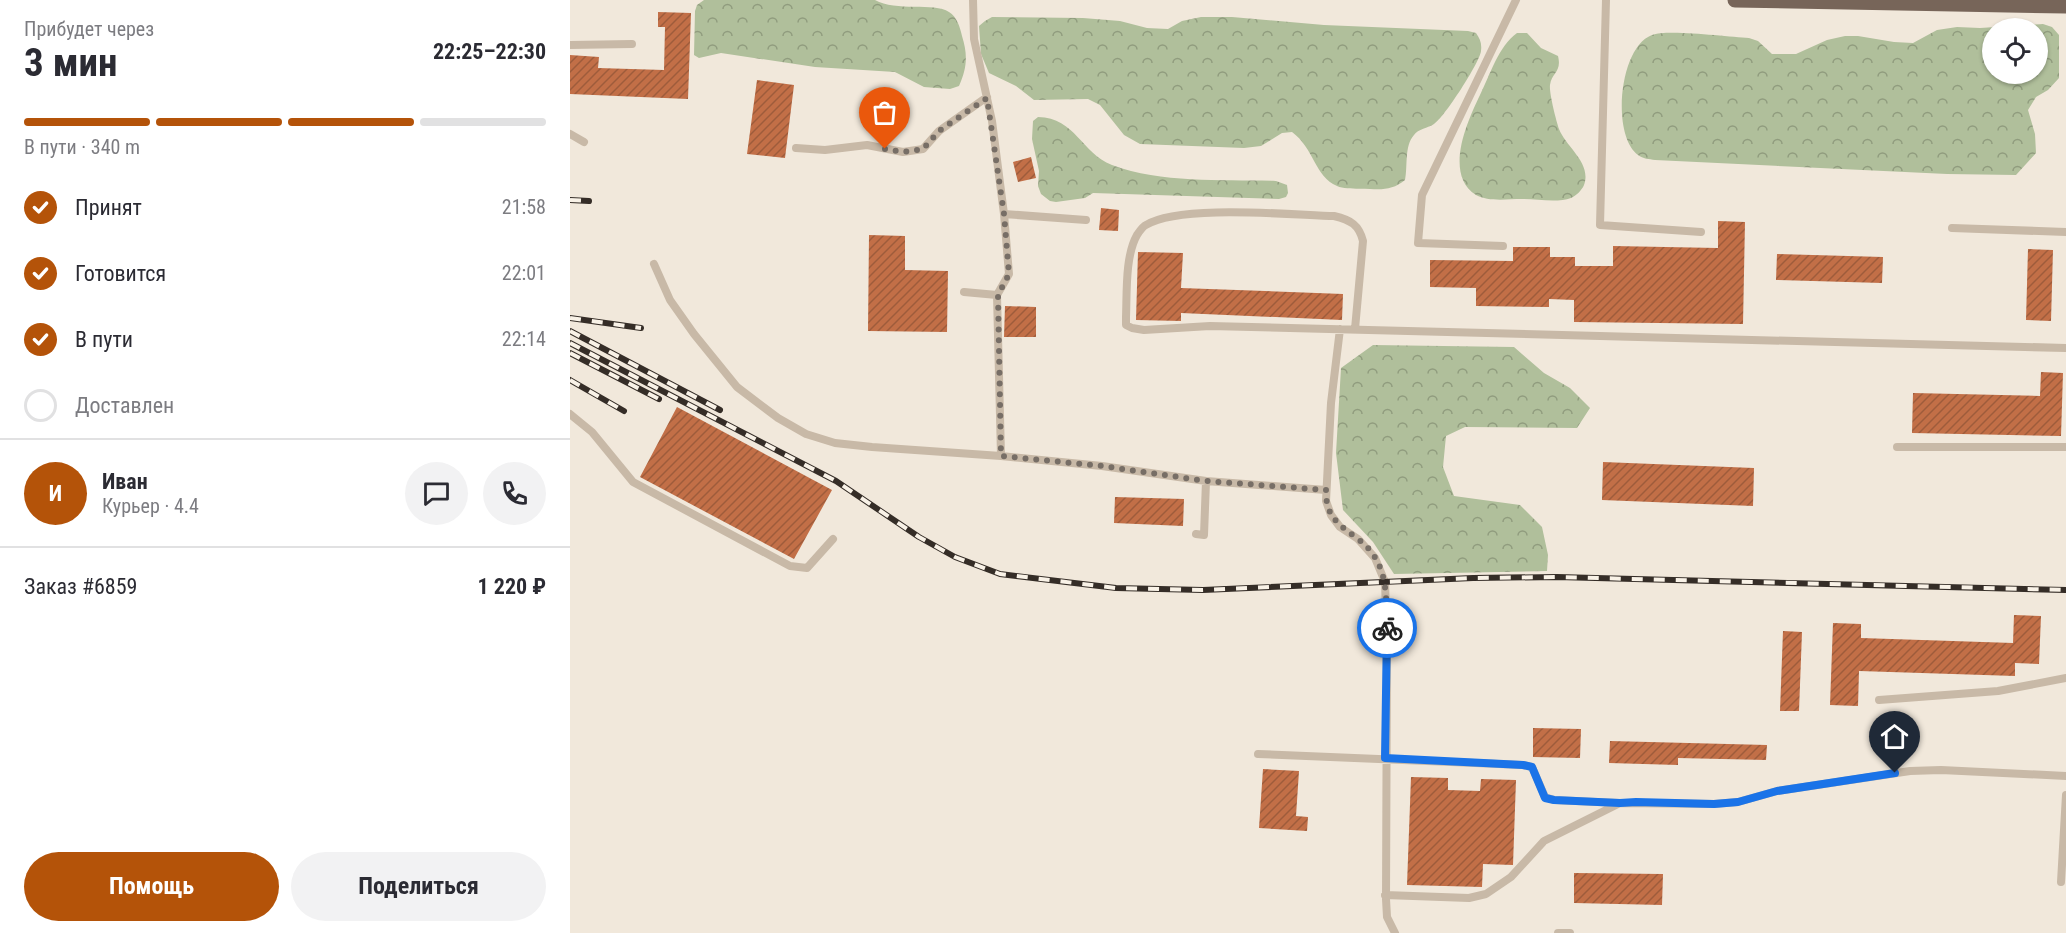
<!DOCTYPE html>
<html lang="ru">
<head>
<meta charset="utf-8">
<style>
	body { margin:0; font-family:"Roboto Condensed",sans-serif; background:#f2f2f3; color:#2b2b33; height:100vh; display:flex; flex-direction:column; font-size:22px; white-space:nowrap }
	* { box-sizing:border-box; margin:0 }
	p { font-size:20px; color:#7c7c81 }
	.icon { flex:none; width:33px; height:33px; fill:none; stroke:currentColor; stroke-width:2; stroke-linecap:round; stroke-linejoin:round }
	.map { position:relative; flex:1; overflow:hidden }
	.sheet { display:flex; flex-direction:column; background:#fff; width:570px }
	.sheet>* { flex:none }
	.controls { position:absolute; left:1412px; top:18px; display:grid; gap:12px }
	.controls a { display:grid; place-items:center; width:66px; height:66px; border-radius:50%; background:#fff; box-shadow:0 2px 4px #0004; font-size:30px }
	.pin { position:absolute; display:grid; place-items:center; width:51px; height:51px; color:#fff; margin:-62px -26px; border-radius:50% 50% 50% 0; rotate:-45deg; box-shadow:0 0 6px #0007 }
	.pin .icon { rotate:45deg }
	.courier { position:absolute; display:grid; place-items:center; width:60px; height:60px; margin:-30px; border:4px solid #1a73e8; border-radius:50%; background:#fff; color:#222; box-shadow:0 2px 8px #0007 }
	.overview em { font-style:normal; font-weight:700 }
	.overview div { display:flex; flex-direction:column-reverse }
	.overview { display:flex; align-items:center; justify-content:space-between; height:102px; padding:0 24px }
	h1 { font-size:39px; font-weight:700; line-height:45px }
	.bar { display:grid; grid-template-columns:repeat(4,1fr); gap:9px 6px; align-content:center; height:72px; padding:0 24px }
	.bar i { height:8px; border-radius:4px; background:#e1e1e2 }
	.bar .active { background:#b45309 }
	.bar p { grid-column:span 4 }
	.line { display:flex; align-items:center; gap:15px; padding:0 24px; border-top:2px solid #e1e1e2 }
	.line div { flex:1 }
	.round { display:grid; place-items:center; flex:none; width:63px; height:63px; border-radius:32px; background:#f2f2f3 }
	ol { padding:0 24px; list-style:none }
	li { display:flex; align-items:center; gap:18px; height:66px }
	li p { margin-inline-start:auto }
	li .icon { padding:6px; border-radius:50%; background:#b45309; color:#fff; stroke-width:4 }
	li:last-child { color:#7c7c81 }
	li i { width:33px; height:33px; border:3px solid #e1e1e2; border-radius:50% }
	.button { display:flex; gap:12px; margin-top:auto; padding:12px 24px }
	.button a { flex:1; height:69px; border-radius:36px; background:#b45309; color:#fff; font-size:24px; font-weight:700; line-height:69px; text-align:center }
	.button a+a { background:#f2f2f3; color:#2b2b33 }
	main { display:flex; flex:1; min-height:0 }
	.map>svg:first-child { display:block }
</style>
</head>
<body>
<main>
<section class="sheet">
<div class="overview"><div><h1>3 мин</h1><p>Прибудет через</p></div><em>22:25–22:30</em></div>
<div class="bar"><i class="active"></i><i class="active"></i><i class="active"></i><i></i><p>В пути · 340 m</p></div>
<ol>
<li><svg class="icon" aria-label="check" viewBox="0 0 24 24"><path d="M5 12l5 5 9-10"/></svg>Принят<p>21:58</p></li>
<li><svg class="icon" aria-label="check" viewBox="0 0 24 24"><path d="M5 12l5 5 9-10"/></svg>Готовится<p>22:01</p></li>
<li><svg class="icon" aria-label="check" viewBox="0 0 24 24"><path d="M5 12l5 5 9-10"/></svg>В пути<p>22:14</p></li>
<li><i></i>Доставлен</li>
</ol>
<div class="line" style="height:108px"><b class="round" style="background:#b45309;color:#fff">И</b><div><b>Иван</b><p>Курьер · 4.4</p></div><a class="round"><svg class="icon" aria-label="chat" viewBox="0 0 24 24"><path d="M4 5h16v11H9l-5 4z"/></svg></a><a class="round"><svg class="icon" aria-label="phone" viewBox="0 0 24 24"><path d="M5 4h4l2 5-3 2q2 4 5 5l2-3 5 2v4C11 20 4 13 5 4z"/></svg></a></div>
<div class="line" style="height:78px"><div>Заказ #6859</div><b>1 220 ₽</b></div>
<div class="button"><a>Помощь</a><a>Поделиться</a></div>
</section>
<div class="map">
<svg width="1496" height="933" viewBox="0 0 1496 933">
	<defs>
		<pattern id="forest-crowns" width="20" height="18" patternUnits="userSpaceOnUse" patternTransform="scale(1.5)"><rect width="20" height="18" fill="#b0bf9b"/><path d="M2 6a3 3 0 1 1 6 0M12 15a3 3 0 1 1 6 0" fill="none" stroke="#909c7e"/></pattern>
		<pattern id="building-hatch" width="6" height="6" patternUnits="userSpaceOnUse" patternTransform="scale(1.5)"><rect width="6" height="6" fill="#c26f47"/><path d="M-1 1l2-2M0 6l6-6M5 7l2-2" fill="none" stroke="#9e5c3b"/></pattern>
	</defs>
	<rect width="100%" height="100%" fill="#f1e8db"/>
	<!-- forest -->
	<path fill="url(#forest-crowns)" fill-rule="evenodd" d="M 134,0 L 305,0 C 326,12 364,2 379,12 C 387,17 390,27 392,36 C 398,55 397,68 389,86 L 380,89 L 354,87 L 325,72 L 245,67 L 151,53 L 129,58 L 124,55 L 125,11 L 127,5 Z
		M 422,17 L 513,18 L 550,21 L 577,28 L 598,29 L 612,21 L 631,17 L 662,17 L 754,25 L 898,31 L 906,33 C 910,39 912,43 911,51 C 910,62 874,118 864,124 C 858,128 848,129 844,135 C 834,146 838,166 835,180 C 824,189 814,190 800,189 C 790,188 776,190 767,186 C 745,177 744,148 722,132 L 712,133 L 691,146 L 674,148 L 570,144 L 554,135 L 530,105 L 518,99 L 464,100 L 446,86 L 419,73 L 411,54 L 409,26 L 415,21 Z
		M 1473,24 L 1482,27 L 1489,35 L 1489,78 L 1478,90 L 1466,97 L 1458,110 L 1465,134 L 1466,153 L 1446,175 L 1377,174 L 1085,160 C 1079,159 1073,159 1068,155 C 1041,135 1049,47 1082,35 C 1098,29 1158,37 1179,38 L 1188,41 L 1202,54 L 1226,54 L 1257,40 L 1275,36 L 1288,36 L 1324,42 L 1343,43 L 1367,30 L 1387,27 L 1410,28 ZM 1422,28 L 1467,28 L 1467,74 L 1422,74 Z
		M 947,33 L 957,33 L 971,48 L 988,56 C 992,72 982,72 980,85 C 979,93 986,120 989,129 C 996,147 1022,163 1014,185 C 1012,190 1006,196 1001,198 C 988,203 966,199 951,199 C 938,199 918,202 906,195 C 873,174 898,120 910,95 C 921,73 928,47 947,33 Z
		M 468,117 C 506,118 511,153 542,165 C 593,184 653,179 706,181 L 717,185 L 718,193 L 716,197 L 709,199 L 523,193 L 515,198 L 486,202 L 480,201 L 471,194 L 468,186 L 469,171 L 462,139 L 463,121 Z
		M 803,345 L 944,347 L 974,373 L 1000,388 L 1020,408 L 1007,428 L 895,427 L 876,436 L 873,467 L 884,496 L 950,505 L 972,527 L 978,555 L 977,571 L 824,574 L 803,542 L 773,510 L 766,453 L 771,368 Z"/>
	<!-- building -->
	<path fill="url(#building-hatch)" d="M 88,12 L 121,13 L 118,99 L 0,94 L 0,55 L 29,57 L 28,68 L 94,70 L 95,27 L 88,27 Z
		M 187,80 L 224,85 L 215,158 L 177,154 Z
		M 461,157 L 466,178 L 448,182 L 443,162 Z
		M 531,208 L 549,210 L 548,231 L 529,230 Z
		M 1148,221 L 1175,222 L 1173,324 L 1004,322 L 1004,300 L 979,299 L 979,307 L 906,306 L 906,288 L 860,287 L 860,260 L 943,261 L 943,247 L 980,247 L 980,257 L 1005,257 L 1005,266 L 1043,266 L 1043,246 L 1148,248 Z
		M 299,235 L 335,236 L 335,270 L 378,271 L 377,332 L 298,331 Z
		M 1458,249 L 1483,250 L 1481,321 L 1456,320 Z
		M 568,252 L 613,253 L 611,288 L 773,294 L 772,320 L 611,313 L 611,321 L 566,320 Z
		M 1207,254 L 1313,257 L 1312,283 L 1206,280 Z
		M 435,306 L 466,307 L 466,337 L 434,337 Z
		M 1471,372 L 1493,373 L 1491,436 L 1342,433 L 1343,393 L 1470,396 Z
		M 107,407 L 262,490 L 224,559 L 70,477 Z
		M 1033,462 L 1184,468 L 1183,506 L 1032,500 Z
		M 545,497 L 614,499 L 613,526 L 544,523 Z
		M 1444,615 L 1471,616 L 1469,664 L 1445,663 L 1445,676 L 1289,671 L 1288,706 L 1260,705 L 1263,623 L 1291,624 L 1291,638 L 1443,643 Z
		M 1213,631 L 1232,632 L 1229,711 L 1210,711 Z
		M 963,728 L 1011,729 L 1010,758 L 963,757 Z
		M 1040,741 L 1197,745 L 1196,760 L 1108,758 L 1108,765 L 1039,763 Z
		M 693,769 L 729,771 L 726,816 L 738,817 L 737,831 L 689,828 Z
		M 841,777 L 878,778 L 878,790 L 910,791 L 911,779 L 946,780 L 943,865 L 913,864 L 912,887 L 837,885 Z
		M 1004,873 L 1093,874 L 1092,905 L 1004,903 Z"/>
	<g fill="none" stroke-linecap="round" stroke-linejoin="round">
		<!-- service -->
		<path stroke="#c8b9a7" stroke-width="8" d="M 403,0 L 404,39 L 422,121 L 434,214 L 439,274 L 427,295 L 431,456
			M 1036,0 L 1030,225 L 1131,232
			M 0,45 L 62,44
			M 0,134 L 14,142
			M 226,148 L 255,150 L 297,145 L 333,152 L 353,149 L 369,131 L 417,97
			M 434,214 L 516,220
			M 1382,228 L 1496,232
			M 933,246 L 848,243 L 852,195 L 946,0
			M 84,264 L 100,300 L 124,334 L 167,387 L 208,418 L 236,434 L 265,443 L 302,447 L 431,456 L 532,466 L 636,481 L 756,490
			M 394,292 L 427,295
			M 770,329 L 761,403 L 756,501 L 761,515 L 770,527 L 788,539 L 805,558 L 815,582 L 817,642 L 816,899 L 817,917 L 825,933
			M 785,329 L 793,241 C 789,225 781,220 764,216 C 723,215 609,204 576,225 C 573,226 569,232 567,235 C 555,256 557,293 556,317 L 556,325 L 562,328 L 574,330 L 640,326 L 1496,348
			M 0,414 L 22,432 L 63,482 L 220,566 L 237,568 L 263,539
			M 1327,447 L 1496,447
			M 626,534 L 634,535 L 636,481
			M 1309,700 L 1428,691 L 1496,678
			M 688,754 L 953,765 L 962,767 L 975,797 L 984,800 L 1049,803
			M 1491,882 L 1496,795
			M 815,895 L 899,898 L 916,894 L 941,877 L 974,841 L 1050,803 L 1144,804 L 1168,802 L 1207,791 L 1340,771 L 1371,770 L 1496,776
			M 988,933 L 1000,933"/>
		<!-- primary -->
		<path stroke="#776559" stroke-width="15" d="M 1165,0 L 1496,6"/>
		<defs>
			<path id="rail" d="M 0,200 L 19,201
				M 0,318 L 71,328
				M 0,331 L 150,410
				M 0,343 L 266,481 L 349,537 L 385,557 L 430,574 L 546,588 L 633,590 L 903,578 L 987,577 L 1496,590
				M 0,353 L 89,399
				M 0,380 L 54,411"/>
		</defs>
		<!-- rail casing -->
		<use href="#rail" stroke="#352d27" stroke-width="6"/>
		<!-- rail -->
		<use href="#rail" stroke="#f9f2e7" stroke-width="4" stroke-dasharray="11" stroke-linecap="butt"/>
	</g>
	<g fill="none" stroke-linecap="round" stroke-linejoin="round">
		<!-- done -->
		<path stroke="#776e66" stroke-width="6" stroke-dasharray="0 10.8" d="M 315,149 L 333,152 L 353,149 L 369,131 L 417,98 L 434,214 L 439,274 L 428,295 L 431,456 L 532,466 L 636,481 L 756,490 C 755,531 789,529 806,559 C 818,580 816,604 817,628"/>
		<!-- route -->
		<path stroke="#1a73e8" stroke-width="8" d="M 817,628 L 815,758 L 953,765 L 962,767 L 975,798 L 984,800 L 1050,803 L 1066,802 L 1144,804 L 1168,802 L 1207,791 L 1325,773"/>
	</g>
</svg>
<div class="controls">
<a><svg class="icon" aria-label="locate" viewBox="0 0 24 24"><circle cx="12" cy="12" r="6"/><path d="M12 2v4M12 18v4M2 12h4M18 12h4"/></svg></a>
</div>
<div class="pin" style="left:315px;top:149px;background:#ea580c"><svg class="icon" aria-label="bag" viewBox="0 0 24 24"><path d="M5 8h14l-1 12H6zM9 8a3 3 0 0 1 6 0"/></svg></div>
<div class="pin" style="left:1325px;top:773px;background:#1f2937"><svg class="icon" aria-label="home" viewBox="0 0 24 24"><path d="M3 11l9-7 9 7M6 9v11h12V9"/></svg></div>
<div class="courier" style="left:817px;top:628px"><svg class="icon" aria-label="bike" viewBox="0 0 24 24"><circle cx="6" cy="16" r="4"/><circle cx="18" cy="16" r="4"/><path d="M6 16l4-8h5l3 8M10 8l3 8H6M13 5h3"/></svg></div>
</div>
</main>
</body>
</html>
